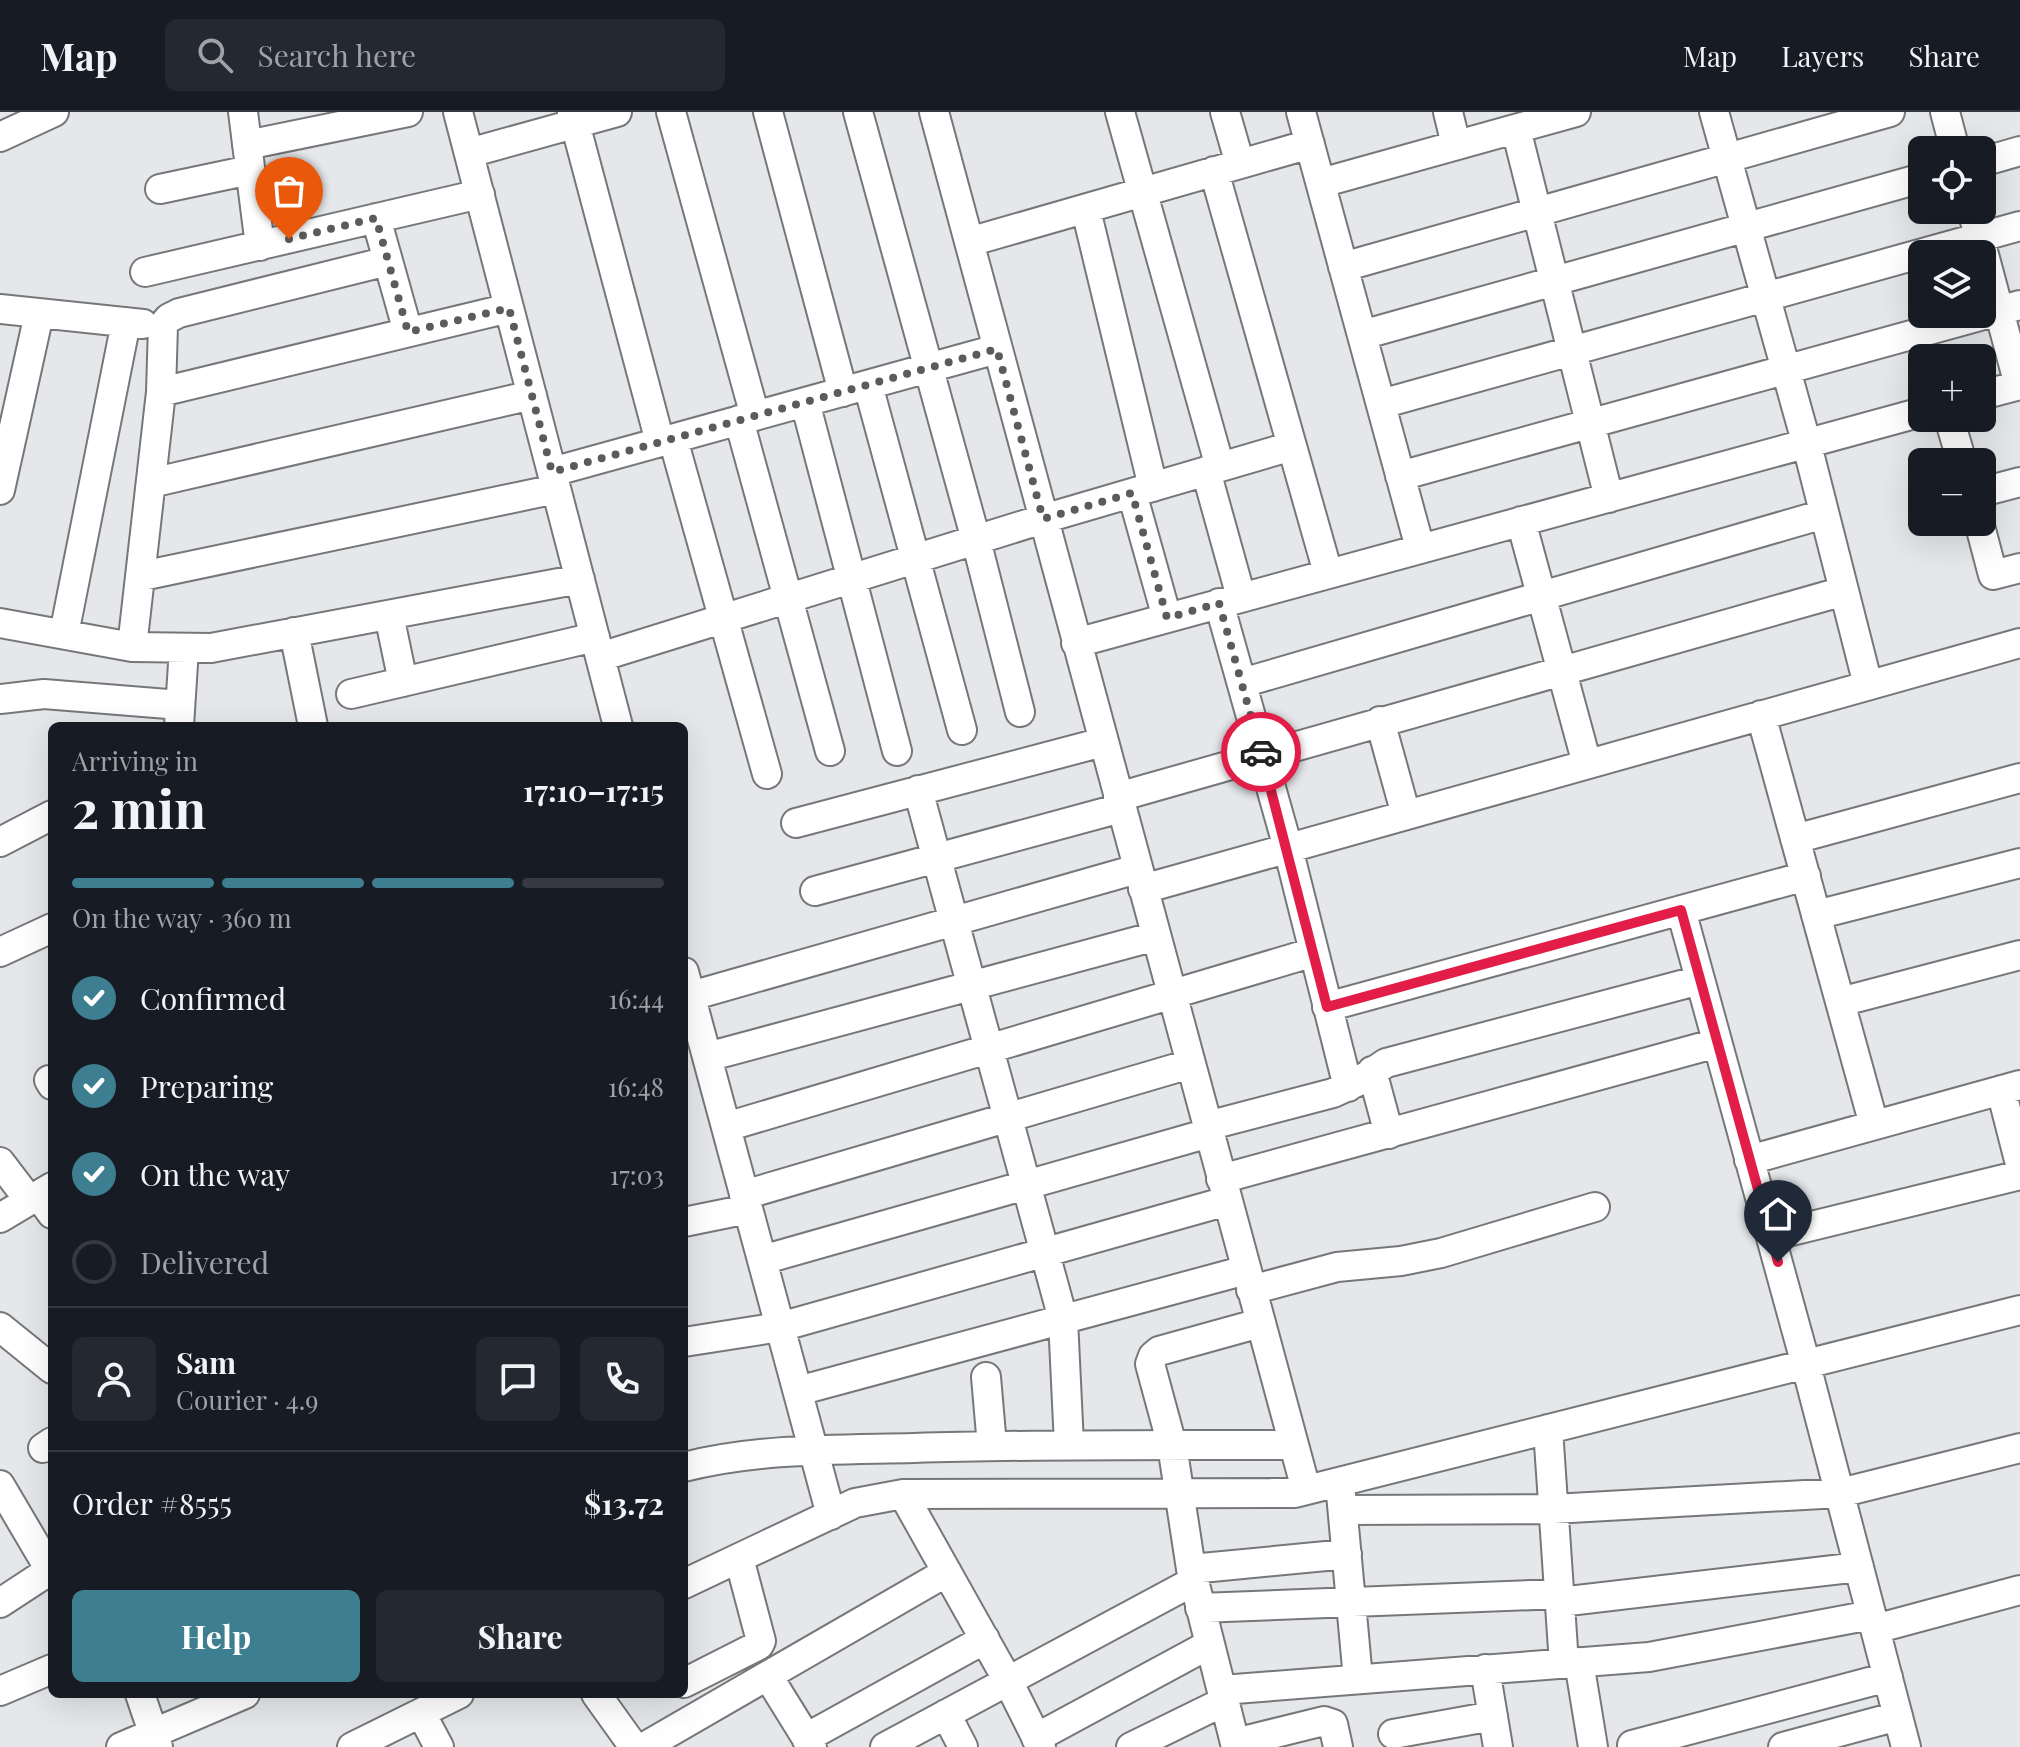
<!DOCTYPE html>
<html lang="en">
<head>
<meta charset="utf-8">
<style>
	body { margin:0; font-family:"Playfair Display",serif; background:#242831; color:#f1f3f6; height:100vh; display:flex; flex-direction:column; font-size:30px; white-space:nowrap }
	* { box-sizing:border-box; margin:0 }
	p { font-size:26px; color:#9ea1a6 }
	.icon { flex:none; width:44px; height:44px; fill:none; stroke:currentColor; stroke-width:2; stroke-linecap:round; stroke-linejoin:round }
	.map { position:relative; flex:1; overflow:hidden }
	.panel { position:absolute; left:48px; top:610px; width:640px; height:976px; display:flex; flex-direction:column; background:#171b24; border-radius:12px; box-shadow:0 8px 32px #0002 }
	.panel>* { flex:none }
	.controls { position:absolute; left:1908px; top:24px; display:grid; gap:16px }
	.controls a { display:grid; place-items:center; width:88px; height:88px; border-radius:12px; background:#171b24; box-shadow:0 8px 32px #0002; font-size:40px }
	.pin { position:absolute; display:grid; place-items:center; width:68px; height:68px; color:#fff; margin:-82px -34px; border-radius:50% 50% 50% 0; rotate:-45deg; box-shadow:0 0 8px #0007 }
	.pin .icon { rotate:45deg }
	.courier { position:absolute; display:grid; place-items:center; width:80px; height:80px; margin:-40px; border:6px solid #e11d48; border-radius:50%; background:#fff; color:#222; box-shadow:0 2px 10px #0007 }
	.summary em { font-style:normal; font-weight:700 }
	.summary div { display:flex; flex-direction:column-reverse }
	.summary { display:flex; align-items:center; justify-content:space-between; height:136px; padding:0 24px }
	h1 { font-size:52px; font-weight:700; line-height:60px }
	.bar { display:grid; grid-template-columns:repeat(4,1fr); gap:12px 8px; align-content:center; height:96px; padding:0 24px }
	.bar i { height:10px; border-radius:6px; background:#363941 }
	.bar .active { background:#3d7f90 }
	.bar p { grid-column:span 4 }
	.line { display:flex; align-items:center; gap:20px; padding:0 24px; border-top:2px solid #363941 }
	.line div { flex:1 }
	.round { display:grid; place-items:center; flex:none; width:84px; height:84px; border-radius:12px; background:#242831 }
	ol { padding:0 24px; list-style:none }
	li { display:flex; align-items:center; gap:24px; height:88px }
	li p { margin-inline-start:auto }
	li .icon { padding:8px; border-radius:50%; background:#3d7f90; color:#fff; stroke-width:4 }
	li:last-child { color:#9ea1a6 }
	li i { width:44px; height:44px; border:4px solid #363941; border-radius:50% }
	.button { display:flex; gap:16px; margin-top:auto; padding:16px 24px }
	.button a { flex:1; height:92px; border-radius:12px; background:#3d7f90; color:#fff; font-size:32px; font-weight:700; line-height:92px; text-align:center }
	.button a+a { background:#242831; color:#f1f3f6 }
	header { display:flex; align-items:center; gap:48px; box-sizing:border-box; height:112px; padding:0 40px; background:#171b24; border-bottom:2px solid #363941 }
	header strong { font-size:38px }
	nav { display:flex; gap:44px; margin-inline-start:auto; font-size:28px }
	.search { width:560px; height:72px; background:#242831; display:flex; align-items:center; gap:20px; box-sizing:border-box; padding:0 28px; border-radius:12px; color:#9ea1a6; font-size:30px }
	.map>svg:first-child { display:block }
</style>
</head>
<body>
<header>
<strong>Map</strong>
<div class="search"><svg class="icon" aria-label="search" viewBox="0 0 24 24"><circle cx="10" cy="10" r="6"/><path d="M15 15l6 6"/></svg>Search here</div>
<nav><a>Map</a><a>Layers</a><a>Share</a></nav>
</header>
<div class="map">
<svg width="2020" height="1635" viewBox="0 0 2020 1635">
	<rect width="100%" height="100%" fill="#e5e7ea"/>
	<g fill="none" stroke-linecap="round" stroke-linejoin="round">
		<defs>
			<path id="minor" d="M 243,0 L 260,134
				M 458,0 L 618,614
				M 572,0 L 660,330
				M 671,0 L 755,304
				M 768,0 L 843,280
				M 858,0 L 976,428 L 1020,600
				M 934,0 L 1304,1370 L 1303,1378
				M 1120,0 L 1220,355
				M 1225,0 L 1240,52
				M 1301,0 L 1420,436
				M 1448,0 L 1456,33
				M 1714,0 L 1807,333 L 1868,573
				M 1945,0 L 1955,38
				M 1516,17 L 1609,386
				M 0,25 L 54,0
				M 247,33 L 408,0
				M 469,41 L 617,0
				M 1982,50 L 2020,39
				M 1214,59 L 1328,461
				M 1321,71 L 1576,0
				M 160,77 L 250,58
				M 1086,98 L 1153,375
				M 1972,98 L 2019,273
				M 376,106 L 408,220
				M 969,130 L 1310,32
				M 1343,155 L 1890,0
				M 145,160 L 480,82
				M 0,197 L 143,212
				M 1362,223 L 1922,66
				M 868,273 L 962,618
				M 161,280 L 509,196
				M 1982,283 L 2020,273
				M 805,290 L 897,639
				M 1381,292 L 2020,114
				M 1949,306 L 1962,350
				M 739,308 L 830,639
				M 673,327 L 767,662
				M 1206,359 L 1241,485
				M 552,360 L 997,237
				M 1400,364 L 2020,193
				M 151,371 L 532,283
				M 0,378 L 39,202
				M 1982,380 L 2020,370
				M 1132,381 L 1167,506
				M 1521,409 L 1587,652
				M 1979,410 L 1993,463 L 2020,456
				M 142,464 L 556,377
				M 1219,491 L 1288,736 L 1348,975
				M 389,503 L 403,570
				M 0,511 L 132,535 L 211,536 L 580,467
				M 294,520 L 313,614
				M 64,522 L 126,210
				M 1076,531 L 1922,300
				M 132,535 L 161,280 L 163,213 L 169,206 L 179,201 L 388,149
				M 600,545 L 1043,407 L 1292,334
				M 1242,571 L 1824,402
				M 351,582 L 595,525
				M 0,587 L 44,582 L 180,593
				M 1761,603 L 1874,1013
				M 1380,609 L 1406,703
				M 179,614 L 184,536
				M 918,678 L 1063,1207 L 1069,1333
				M 1118,685 L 1844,479
				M 796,711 L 1103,630
				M 1795,727 L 2020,666
				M 0,730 L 52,703
				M 1143,777 L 2020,531
				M 815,779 L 1121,696
				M 1681,798 L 1806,1253 L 1906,1635
				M 1816,803 L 2020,751
				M 0,840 L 52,816
				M 684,860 L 831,1403
				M 691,884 L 1137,757
				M 1840,890 L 2020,843
				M 1327,895 L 1806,764
				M 707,945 L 1156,824
				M 1372,959 L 1389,1022
				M 49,968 L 52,973
				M 2001,978 L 2020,1052
				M 1207,1014 L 1333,981 L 1359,969 L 1386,951 L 1700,868
				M 726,1015 L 1314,840
				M 1749,1048 L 2020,973
				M 0,1050 L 29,1088
				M 1221,1067 L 1717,931
				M 38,1083 L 52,1102
				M 744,1083 L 1190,952
				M 0,1106 L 52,1075
				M 684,1110 L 748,1097
				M 1771,1124 L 2020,1063
				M 762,1148 L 1209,1021
				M 1251,1178 L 1337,1155 L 1401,1149 L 1441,1141 L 1595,1095
				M 0,1215 L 52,1257
				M 684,1230 L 780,1215 L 1227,1089
				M 986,1265 L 992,1334
				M 798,1279 L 1246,1158
				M 1548,1317 L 1564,1552
				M 43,1336 L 52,1330
				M 684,1355 C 758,1336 838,1338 914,1336 C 1040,1332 1166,1333 1292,1333
				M 0,1373 L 50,1458
				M 903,1382 L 1008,1569 L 1041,1635
				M 1341,1382 L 1358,1567
				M 1343,1398 L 1553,1397 L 1840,1381 L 2020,1336
				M 1191,1457 L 1347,1442
				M 684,1472 L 855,1391 L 903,1382 L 1295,1381 L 2020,1198
				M 1560,1490 L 1859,1455
				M 0,1491 L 52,1457
				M 1200,1496 L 1559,1482
				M 1875,1517 L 2020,1478
				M 1579,1550 L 1593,1635
				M 1485,1557 L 1498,1635
				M 768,1564 L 812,1635
				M 684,1571 L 759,1533 L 761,1529 L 739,1446
				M 1222,1578 L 1649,1545 L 1871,1503
				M 0,1579 L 52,1557
				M 140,1582 L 158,1635
				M 596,1582 L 634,1635
				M 421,1601 L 439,1635
				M 946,1602 L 963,1635
				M 1393,1622 L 1493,1604
				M 806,1626 L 985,1527
				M 1036,1626 L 1210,1532
				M 1235,1631 L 1324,1609 L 1333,1612 L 1338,1635
				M 1632,1633 L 1888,1565
				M 121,1635 L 245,1582
				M 352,1635 L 459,1582
				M 644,1635 L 947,1460
				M 885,1635 L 1194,1469
				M 1131,1635 L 1225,1589
				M 1236,1635 L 1191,1457 L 1172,1333 L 1150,1252 L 1153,1244 L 1159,1239 L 1260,1211
				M 1783,1635 L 1898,1604"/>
		</defs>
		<!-- minor casing -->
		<use href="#minor" stroke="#757779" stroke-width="32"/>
		<!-- minor -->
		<use href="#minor" stroke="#fff" stroke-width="28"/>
	</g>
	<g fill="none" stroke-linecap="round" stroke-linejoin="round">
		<!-- done -->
		<path stroke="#5b5b5d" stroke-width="8" stroke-dasharray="0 14.4" d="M 289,127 L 376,106 L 408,220 L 509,196 L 552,360 L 997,237 L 1043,407 L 1132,381 L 1167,506 L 1219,491 L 1261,640"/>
		<!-- route -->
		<path stroke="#e11d48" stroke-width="10" d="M 1261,640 L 1327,895 L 1681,798 L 1778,1150"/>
	</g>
</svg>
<div class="controls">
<a><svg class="icon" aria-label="locate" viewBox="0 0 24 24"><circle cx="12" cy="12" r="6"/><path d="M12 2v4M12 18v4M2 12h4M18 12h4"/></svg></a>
<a><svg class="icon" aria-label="layers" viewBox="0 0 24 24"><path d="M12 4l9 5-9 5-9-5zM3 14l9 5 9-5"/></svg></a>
<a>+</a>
<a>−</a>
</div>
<div class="pin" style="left:289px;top:127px;background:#ea580c"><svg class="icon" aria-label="bag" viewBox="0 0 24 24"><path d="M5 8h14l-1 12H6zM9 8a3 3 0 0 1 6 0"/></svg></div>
<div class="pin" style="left:1778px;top:1150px;background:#1f2937"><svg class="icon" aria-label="home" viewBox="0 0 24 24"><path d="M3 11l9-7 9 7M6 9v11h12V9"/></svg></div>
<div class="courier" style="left:1261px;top:640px"><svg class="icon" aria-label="car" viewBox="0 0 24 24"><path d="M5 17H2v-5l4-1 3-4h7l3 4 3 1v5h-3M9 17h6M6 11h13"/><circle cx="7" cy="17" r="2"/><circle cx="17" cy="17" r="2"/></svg></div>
<section class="panel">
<div class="summary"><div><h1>2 min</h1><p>Arriving in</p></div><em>17:10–17:15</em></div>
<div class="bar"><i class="active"></i><i class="active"></i><i class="active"></i><i></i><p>On the way · 360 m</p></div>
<ol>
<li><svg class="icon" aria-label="check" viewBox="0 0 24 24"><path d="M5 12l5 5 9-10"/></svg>Confirmed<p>16:44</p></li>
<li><svg class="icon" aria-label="check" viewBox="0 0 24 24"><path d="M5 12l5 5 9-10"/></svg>Preparing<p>16:48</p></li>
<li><svg class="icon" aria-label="check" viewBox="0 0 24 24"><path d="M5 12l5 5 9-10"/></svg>On the way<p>17:03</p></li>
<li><i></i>Delivered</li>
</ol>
<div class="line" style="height:144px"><a class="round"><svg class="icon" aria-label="person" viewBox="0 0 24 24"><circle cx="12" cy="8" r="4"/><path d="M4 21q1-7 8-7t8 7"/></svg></a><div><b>Sam</b><p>Courier · 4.9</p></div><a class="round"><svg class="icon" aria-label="chat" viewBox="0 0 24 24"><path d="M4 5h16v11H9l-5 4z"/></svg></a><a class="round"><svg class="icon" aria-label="phone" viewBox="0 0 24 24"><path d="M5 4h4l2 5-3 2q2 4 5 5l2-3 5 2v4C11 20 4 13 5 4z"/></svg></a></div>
<div class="line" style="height:104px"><div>Order #8555</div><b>$13.72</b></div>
<div class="button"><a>Help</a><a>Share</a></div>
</section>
</div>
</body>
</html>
